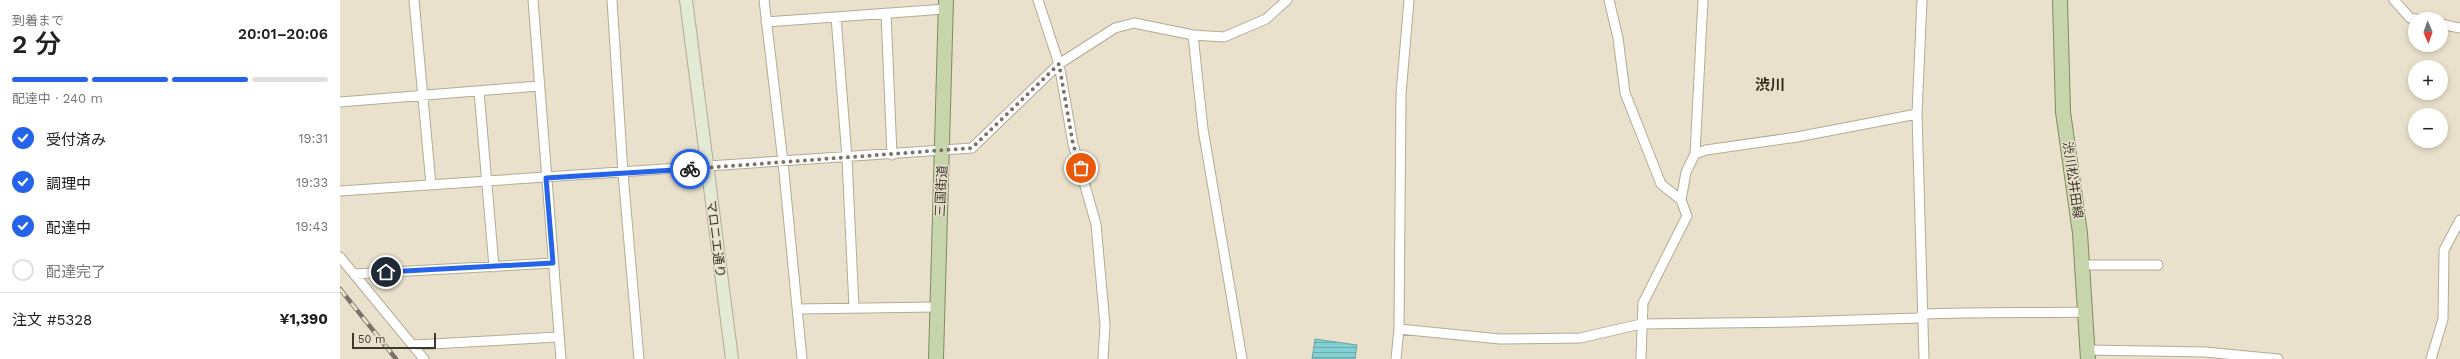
<!DOCTYPE html>
<html lang="ja">
<head>
<meta charset="utf-8">
<style>
	body { margin:0; font-family:"Work Sans","Noto Sans JP",sans-serif; background:#f6f6f6; color:#222; height:100vh; display:flex; flex-direction:column; font-size:15px; white-space:nowrap }
	* { box-sizing:border-box; margin:0 }
	p { font-size:13px; color:#767676 }
	.icon { flex:none; width:22px; height:22px; fill:none; stroke:currentColor; stroke-width:2; stroke-linecap:round; stroke-linejoin:round }
	.map { position:relative; flex:1; overflow:hidden }
	.drawer { display:flex; flex-direction:column; background:#fff; width:340px }
	.drawer>* { flex:none }
	.needle { width:26px; rotate:178deg }
	.fabs { position:absolute; left:2068px; top:12px; display:grid; gap:8px }
	.fabs a { display:grid; place-items:center; width:40px; height:40px; border-radius:50%; background:#fff; box-shadow:0 2px 6px #0003; font-size:20px }
	.scale { position:absolute; left:12px; bottom:10px; width:84px; box-sizing:border-box; padding-left:4px; border:2px solid #3d3931; border-top:0; font-size:11px; line-height:14px; white-space:nowrap; color:#3d3931; -webkit-text-stroke:3px #e9e1cc; paint-order:stroke }
	.pin { position:absolute; display:grid; place-items:center; width:34px; height:34px; color:#fff; margin:-17px; border:2px solid #fff; border-radius:50%; box-shadow:0 1px 4px #0007 }
	.courier { position:absolute; display:grid; place-items:center; width:40px; height:40px; margin:-20px; border:3px solid #2563eb; border-radius:50%; background:#fff; color:#222; box-shadow:0 1px 5px #0007 }
	.head em { font-style:normal; font-weight:600 }
	.head div { display:flex; flex-direction:column-reverse }
	.head { display:flex; align-items:center; justify-content:space-between; height:68px; padding:0 12px }
	h1 { font-size:26px; font-weight:600; line-height:30px }
	.bar { display:grid; grid-template-columns:repeat(4,1fr); gap:6px 4px; align-content:center; height:48px; padding:0 12px }
	.bar i { height:5px; border-radius:3px; background:#e0e0e0 }
	.bar .active { background:#2563eb }
	.bar p { grid-column:span 4 }
	.line { display:flex; align-items:center; gap:10px; padding:0 12px; border-top:1px solid #e0e0e0 }
	.line div { flex:1 }
	ol { padding:0 12px; list-style:none }
	li { display:flex; align-items:center; gap:12px; height:44px }
	li p { margin-inline-start:auto }
	li .icon { padding:4px; border-radius:50%; background:#2563eb; color:#fff; stroke-width:4 }
	li:last-child { color:#767676 }
	li i { width:22px; height:22px; border:2px solid #e0e0e0; border-radius:50% }
	main { display:flex; flex:1; min-height:0 }
	.map>svg:first-child { display:block }
</style>
</head>
<body>
<main>
<section class="drawer">
<div class="head"><div><h1>2 分</h1><p>到着まで</p></div><em>20:01–20:06</em></div>
<div class="bar"><i class="active"></i><i class="active"></i><i class="active"></i><i></i><p>配達中 · 240 m</p></div>
<ol>
<li><svg class="icon" aria-label="check" viewBox="0 0 24 24"><path d="M5 12l5 5 9-10"/></svg>受付済み<p>19:31</p></li>
<li><svg class="icon" aria-label="check" viewBox="0 0 24 24"><path d="M5 12l5 5 9-10"/></svg>調理中<p>19:33</p></li>
<li><svg class="icon" aria-label="check" viewBox="0 0 24 24"><path d="M5 12l5 5 9-10"/></svg>配達中<p>19:43</p></li>
<li><i></i>配達完了</li>
</ol>
<div class="line" style="height:52px"><div>注文 #5328</div><b>¥1,390</b></div>
</section>
<div class="map">
<svg width="2120" height="359" viewBox="0 0 2120 359">
	<defs>
		<pattern id="water-rules" width="6" height="5" patternUnits="userSpaceOnUse"><rect width="6" height="5" fill="#83d1d4"/><path d="M0 2.5h6" fill="none" stroke="#6cabad"/></pattern>
	</defs>
	<rect width="100%" height="100%" fill="#e9e1cc"/>
	<!-- water -->
	<path fill="url(#water-rules)" stroke="#6ea3a3" d="M 975,339 L 1017,345 L 1015,359 L 972,359 Z"/>
	<g fill="none" stroke-linecap="round" stroke-linejoin="round">
		<defs>
			<path id="street" d="M 74,0 L 91,185
				M 193,0 L 221,359
				M 272,0 L 283,173 L 299,359
				M 424,0 L 443,162 L 462,359
				M 698,0 L 719,64 L 733,144 L 756,224 L 765,325 L 763,359
				M 1269,0 L 1278,38 L 1285,93 L 1321,184 L 1341,200 L 1347,216 L 1303,303 L 1301,359
				M 1582,0 L 1577,114 L 1584,359
				M 2054,0 L 2070,18 L 2076,19
				M 546,13 L 552,155
				M 496,17 L 507,158 L 514,308
				M 426,22 L 605,9
				M 2101,24 L 2120,28
				M 853,35 L 863,129 L 902,359
				M 139,91 L 154,267
				M 0,102 L 199,86
				M 1355,154 L 1363,0
				M 0,191 L 632,148 L 719,64 L 775,28 L 794,23 L 853,35 L 884,37 L 926,19 L 947,0
				M 1341,200 L 1346,172 L 1355,154 L 1366,150 L 1457,137 L 1577,114
				M 0,257 L 84,359
				M 1743,265 L 1818,265
				M 15,274 L 213,263
				M 457,309 L 597,307
				M 1059,329 L 1160,339 L 1240,338 L 1301,324 L 1453,322 L 1578,318 L 1584,314 C 1638,312 1692,313 1746,312
				M 73,345 L 218,337
				M 1748,350 L 1865,352 L 1938,359
				M 1056,359 L 1059,329 L 1061,94 L 1069,0
				M 2091,359 L 2103,319 L 2104,250 L 2120,220"/>
			<path id="secondary" d="M 346,0 L 392,359"/>
			<path id="primary" d="M 1720,0 L 1723,112 L 1740,233 L 1748,359
				M 596,359 L 606,0"/>
		</defs>
		<!-- street casing -->
		<use href="#street" stroke="#b2ab97" stroke-width="11"/>
		<!-- secondary casing -->
		<use href="#secondary" stroke="#b2ab97" stroke-width="14"/>
		<!-- primary casing -->
		<use href="#primary" stroke="#7f8c5d" stroke-width="16"/>
		<!-- street -->
		<use href="#street" stroke="#fff" stroke-width="9"/>
		<!-- secondary -->
		<use href="#secondary" stroke="#e3ead6" stroke-width="12"/>
		<!-- primary -->
		<use href="#primary" stroke="#c7d5ac" stroke-width="14"/>
		<defs>
			<path id="rail" d="M 0,289 L 56,359"/>
		</defs>
		<!-- rail casing -->
		<use href="#rail" stroke="#797467" stroke-width="4.5"/>
		<!-- rail -->
		<use href="#rail" stroke="#e9e1cc" stroke-width="3" stroke-dasharray="9" stroke-linecap="butt"/>
	</g>
	<g fill="none" stroke-linecap="round" stroke-linejoin="round">
		<!-- done -->
		<path stroke="#797467" stroke-width="4" stroke-dasharray="0 7.2" d="M 350,169 L 632,148 L 719,64 L 733,144 L 741,168"/>
		<!-- route -->
		<path stroke="#2563eb" stroke-width="5" d="M 46,272 L 213,263 L 206,178 L 350,169"/>
	</g>
	<g text-anchor="middle" dominant-baseline="central" stroke-width="3" stroke-linejoin="round" paint-order="stroke">
		<!-- street labels -->
		<g font-size="13" fill="#3d3931" stroke="#e9e1cc">
			<text transform="translate(1733 180) rotate(82)">渋川松井田線</text>
			<text transform="translate(601 191) rotate(-87)">三国街道</text>
			<text transform="translate(376 239) rotate(83)">マロニエ通り</text>
		</g>
		<!-- quarter labels -->
		<g font-size="15" font-weight="bold" fill="#332c1c" stroke="#e9e1cc">
			<text x="1430" y="85">渋川</text>
		</g>
	</g>
</svg>
<div class="fabs">
<a><svg class="needle" viewBox="-14 -14 28 28"><path d="M0-13l5 13h-10z" fill="#e53935"/><path d="M0 13l5-13h-10z" fill="#767676"/></svg></a>
<a>+</a>
<a>−</a>
</div>
<div class="scale">50 m</div>
<div class="pin" style="left:741px;top:168px;background:#ea580c"><svg class="icon" aria-label="bag" viewBox="0 0 24 24"><path d="M5 8h14l-1 12H6zM9 8a3 3 0 0 1 6 0"/></svg></div>
<div class="pin" style="left:46px;top:272px;background:#1f2937"><svg class="icon" aria-label="home" viewBox="0 0 24 24"><path d="M3 11l9-7 9 7M6 9v11h12V9"/></svg></div>
<div class="courier" style="left:350px;top:169px"><svg class="icon" aria-label="bike" viewBox="0 0 24 24"><circle cx="6" cy="16" r="4"/><circle cx="18" cy="16" r="4"/><path d="M6 16l4-8h5l3 8M10 8l3 8H6M13 5h3"/></svg></div>
</div>
</main>
</body>
</html>
